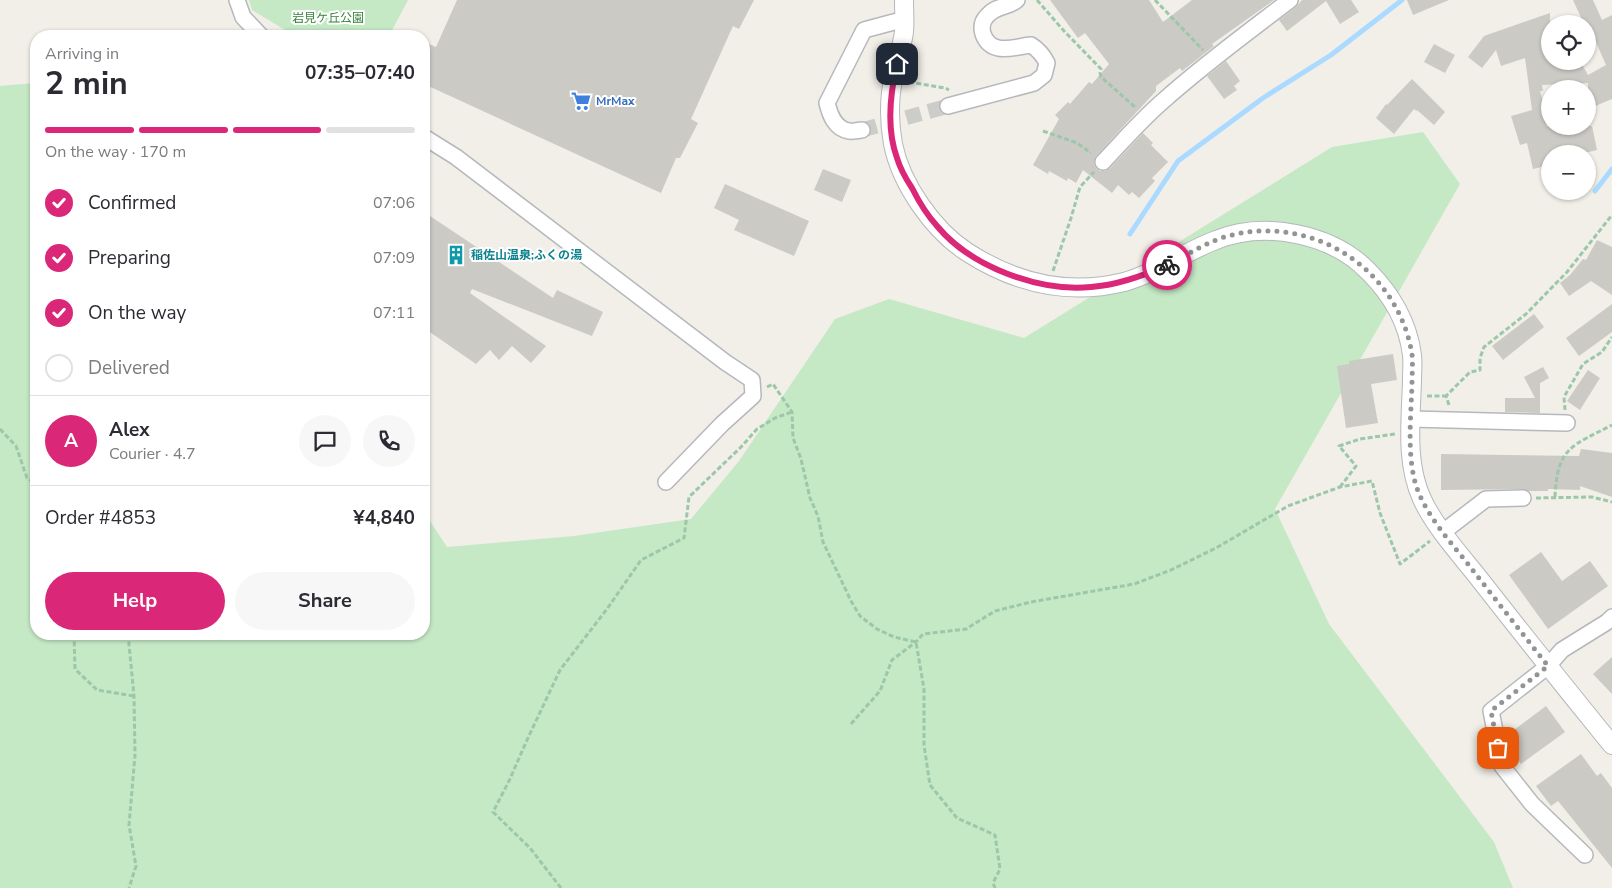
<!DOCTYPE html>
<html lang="en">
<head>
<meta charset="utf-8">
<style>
	body { margin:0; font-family:"Nunito Sans","Noto Sans JP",sans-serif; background:#f7f7f7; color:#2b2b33; height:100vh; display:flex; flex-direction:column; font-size:19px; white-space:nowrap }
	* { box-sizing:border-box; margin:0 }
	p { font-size:16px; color:#7c7c81 }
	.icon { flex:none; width:28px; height:28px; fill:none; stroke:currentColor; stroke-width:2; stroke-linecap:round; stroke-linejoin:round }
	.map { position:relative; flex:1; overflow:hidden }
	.details { position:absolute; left:30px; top:30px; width:400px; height:610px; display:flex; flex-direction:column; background:#fff; border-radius:20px; box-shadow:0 1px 4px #0004 }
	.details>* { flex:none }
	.tools { position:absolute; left:1541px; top:15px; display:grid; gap:10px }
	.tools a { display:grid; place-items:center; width:55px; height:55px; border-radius:50%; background:#fff; box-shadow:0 1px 4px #0004; font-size:25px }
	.pin { position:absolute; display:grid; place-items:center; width:42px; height:42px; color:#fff; margin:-21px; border-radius:10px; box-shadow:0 2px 8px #0006 }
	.courier { position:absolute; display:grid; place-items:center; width:50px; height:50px; margin:-25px; border:4px solid #db2777; border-radius:50%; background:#fff; color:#222; box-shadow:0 1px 6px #0007 }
	.head em { font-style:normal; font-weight:700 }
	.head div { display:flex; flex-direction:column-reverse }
	.head { display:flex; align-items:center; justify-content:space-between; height:85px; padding:0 15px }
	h1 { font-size:32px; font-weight:700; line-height:38px }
	.bar { display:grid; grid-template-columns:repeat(4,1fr); gap:8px 5px; align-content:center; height:60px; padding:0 15px }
	.bar i { height:6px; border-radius:4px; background:#e1e1e2 }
	.bar .on { background:#db2777 }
	.bar p { grid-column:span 4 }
	.line { display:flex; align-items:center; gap:12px; padding:0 15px; border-top:1px solid #e1e1e2 }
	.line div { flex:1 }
	.round { display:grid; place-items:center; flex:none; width:52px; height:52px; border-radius:26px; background:#f7f7f7 }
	ol { padding:0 15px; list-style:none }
	li { display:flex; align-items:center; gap:15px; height:55px }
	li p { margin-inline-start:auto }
	li .icon { padding:5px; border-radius:50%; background:#db2777; color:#fff; stroke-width:4 }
	li:last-child { color:#7c7c81 }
	li i { width:28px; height:28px; border:2px solid #e1e1e2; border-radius:50% }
	.button { display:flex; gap:10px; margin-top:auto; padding:10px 15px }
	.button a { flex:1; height:58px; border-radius:30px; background:#db2777; color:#fff; font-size:20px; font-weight:700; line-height:58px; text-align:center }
	.button a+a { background:#f7f7f7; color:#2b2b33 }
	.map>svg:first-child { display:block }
</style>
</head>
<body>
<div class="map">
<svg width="1612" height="888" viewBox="0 0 1612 888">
	<rect width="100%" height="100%" fill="#f1efe8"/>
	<!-- green -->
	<path fill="#c5e8c5" d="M 249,0 L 408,0 L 389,36 L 295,36 L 252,10 Z
		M 36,83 L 36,634 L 424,634 L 424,512 L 447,547 L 574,536 L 691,519 L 739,461 L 835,319 L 889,299 L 1024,338 L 1332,147 L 1423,132 L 1460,184 L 1275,509 L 1329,624 L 1494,842 L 1513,888 L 0,888 L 0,86 Z"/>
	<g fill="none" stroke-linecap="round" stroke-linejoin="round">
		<!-- stream -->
		<path stroke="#aadaff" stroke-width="5" d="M 1595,191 L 1612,169
			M 1130,234 L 1178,161 L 1263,98 L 1331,55 L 1402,0"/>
	</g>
	<!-- building -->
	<path fill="#cccac5" d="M 457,0 L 754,0 L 739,29 L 733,26 L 691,119 L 698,123 L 680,158 L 676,158 L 661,193 L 424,84 L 424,42 L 436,47 Z
		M 1050,0 L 1149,0 L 1163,22 L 1192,0 L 1274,0 L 1212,44 L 1214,46 L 1195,61 L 1182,71 L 1180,68 L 1156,86 L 1156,91 L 1096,156 L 1094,164 L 1096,168 L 1100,171 L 1105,171 L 1110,168 L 1143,133 L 1153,143 L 1151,145 L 1168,162 L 1152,178 L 1155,181 L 1139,198 L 1132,192 L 1129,195 L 1118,185 L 1112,193 L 1083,170 L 1076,183 L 1068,178 L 1067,181 L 1049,171 L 1048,174 L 1033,165 L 1059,119 L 1055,115 L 1068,102 L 1070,104 L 1089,82 L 1092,84 L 1109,64 L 1085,33 L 1078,38 Z
		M 1302,0 L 1351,0 L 1359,12 L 1340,24 L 1326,1 L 1287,31 L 1279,20 L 1296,7 Z
		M 1407,0 L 1449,0 L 1413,15 Z
		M 1573,0 L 1593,0 L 1602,20 L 1612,15 L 1612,99 L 1588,109 L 1588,83 L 1542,85 L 1543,91 L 1540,91 L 1549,124 L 1545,126 L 1592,126 L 1597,150 L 1580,154 L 1550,154 L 1550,165 L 1533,169 L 1527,143 L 1520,145 L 1511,116 L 1532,110 L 1525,58 L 1501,66 L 1496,50 L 1482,68 L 1468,57 L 1484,36 L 1550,13 L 1550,61 L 1580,61 L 1588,75 L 1606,65 L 1588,24 L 1584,24 Z
		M 1434,44 L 1455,55 L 1445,73 L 1424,62 Z
		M 1226,61 L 1240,81 L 1234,86 L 1237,90 L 1224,99 L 1207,76 Z
		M 1412,79 L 1445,112 L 1434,125 L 1417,110 L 1417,111 L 1414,109 L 1394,134 L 1376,118 L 1386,104 L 1387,105 Z
		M 823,169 L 851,180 L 842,202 L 814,190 Z
		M 725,184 L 809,221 L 794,256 L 734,230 L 739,220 L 714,208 Z
		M 424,212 L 553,298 L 557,290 L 603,312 L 592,336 L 472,289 L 470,293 L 546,346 L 531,363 L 512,346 L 499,360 L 490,350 L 476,364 L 424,328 Z
		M 1597,240 L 1612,247 L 1612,295 L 1591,281 L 1569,296 L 1560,283 L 1570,275 L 1583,259 L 1586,260 Z
		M 1612,304 L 1612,332 L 1579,356 L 1566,338 Z
		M 1534,314 L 1544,327 L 1503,360 L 1492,346 Z
		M 1393,354 L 1397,380 L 1371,384 L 1378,423 L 1346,428 L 1337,366 L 1349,364 L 1349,361 Z
		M 1543,367 L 1549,378 L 1540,383 L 1540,413 L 1505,412 L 1505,398 L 1535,398 L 1524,377 Z
		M 1588,370 L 1600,378 L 1580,410 L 1567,401 Z
		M 1581,449 L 1612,453 L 1612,497 L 1580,486 L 1580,490 L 1548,489 L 1548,491 L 1528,491 L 1523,489 L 1441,490 L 1441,454 L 1579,456 Z
		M 1541,552 L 1562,581 L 1590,561 L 1608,586 L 1548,629 L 1509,575 Z
		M 1612,657 L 1612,694 L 1593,674 Z
		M 1546,706 L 1565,732 L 1521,764 L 1507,745 L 1506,736 Z
		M 1581,754 L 1597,776 L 1601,773 L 1612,788 L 1612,868 L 1558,801 L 1551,806 L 1536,786 Z"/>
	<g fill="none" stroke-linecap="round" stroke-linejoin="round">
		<!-- minor-tunnel -->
		<path stroke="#ccccc8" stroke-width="15" stroke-dasharray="15 8" stroke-linecap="butt" d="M 862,130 L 948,106"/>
		<defs>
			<path id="minor" d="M 237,0 L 243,17 L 261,36
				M 948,106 L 1034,83 L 1044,75 L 1047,63 C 1043,55 1039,50 1031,45 C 1013,47 991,56 983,34 C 981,27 982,21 987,16 C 996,5 1008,8 1017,0
				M 862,130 C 858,130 853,132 849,131 C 835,129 830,115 827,103 L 864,30 L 905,19
				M 424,137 L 456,157 L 725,362 L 752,380 L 753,396 L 722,424 L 666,482
				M 1103,162 C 1123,141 1141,120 1163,101 C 1203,65 1247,33 1290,0
				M 1411,419 L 1567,423
				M 1443,532 L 1486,499 L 1523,498
				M 1585,855 L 1532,804 L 1502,766 L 1491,711 L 1548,666 L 1562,650 L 1607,622 L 1612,617"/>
			<path id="tertiary" d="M 904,0 C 904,11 905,21 904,32 C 902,46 897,61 894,75 C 889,97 889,122 893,144 C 901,184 933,230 967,252 C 1015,283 1067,296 1124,282 C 1157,273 1184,252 1216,240 C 1265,220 1333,234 1369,272 C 1391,294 1408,323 1412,355 C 1413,363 1412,372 1412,380 C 1411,420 1405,462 1422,499 C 1434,526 1463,558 1481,581 C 1524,636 1568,691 1612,745"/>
		</defs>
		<!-- minor casing -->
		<use href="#minor" stroke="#b5b8bc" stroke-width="18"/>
		<!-- tertiary casing -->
		<use href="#tertiary" stroke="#b5b8bc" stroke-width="20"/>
		<!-- path -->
		<path stroke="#9cc7a9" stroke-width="3" stroke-dasharray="5 2.5" stroke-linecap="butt" d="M 1037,0 L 1064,31 L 1101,69 L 1100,73 L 1101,77 L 1136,108
			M 1155,0 L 1203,50
			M 909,82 L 945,88 L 949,90
			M 1043,131 L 1077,143 L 1091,153
			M 1053,271 L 1071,218 L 1080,187 L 1094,172
			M 767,387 L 773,384 L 792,412 L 793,438 L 801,459 L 810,498 L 818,516 L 823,542 L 851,601 L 860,616 L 877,629 L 894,637 L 916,642 L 924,689 L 924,745 L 930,785 L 957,818 L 995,835 L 1000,869 L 993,883 L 995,888
			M 1427,396 L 1446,396
			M 1449,405 L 1446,396 L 1470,372 L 1480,370 L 1480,358 L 1484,347 L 1526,314 L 1567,272 L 1612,215
			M 1565,410 L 1564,397 L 1583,364 L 1602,352 L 1612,337
			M 0,429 L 16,446 L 27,478 L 36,484
			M 1340,487 L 1356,466 L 1339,446 L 1360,439 L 1395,434
			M 1555,497 C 1557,447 1572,446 1612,425
			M 1536,498 L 1592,497 L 1612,502
			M 74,634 L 75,669 L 97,690 L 134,696
			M 128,634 L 134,696 L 135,755 L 129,825 L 136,866 L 129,888
			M 851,724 L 880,691 L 892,660 L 916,642 L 923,634 L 966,629 L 995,611 L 1031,602 L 1134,584 L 1171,570 L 1216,548 L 1288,506 L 1340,487 L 1372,481 L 1380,513 L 1400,564 L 1430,541
			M 561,888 L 530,848 L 493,812 L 509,781 L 527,740 L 560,670 L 607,609 L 641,560 L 684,538 L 689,497 L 741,447 L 757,429 L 775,418 L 792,412"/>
		<!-- minor -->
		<use href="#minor" stroke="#fff" stroke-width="15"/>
		<!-- tertiary -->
		<use href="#tertiary" stroke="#fff" stroke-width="18"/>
	</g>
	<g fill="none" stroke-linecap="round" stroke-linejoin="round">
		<!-- done -->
		<path stroke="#929495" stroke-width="5" stroke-dasharray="0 9" d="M 1167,265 C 1188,255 1209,240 1232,235 C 1315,215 1398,270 1412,354 C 1413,364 1412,374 1412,384 C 1411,416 1407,451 1415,482 C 1424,514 1451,542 1471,568 C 1496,600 1522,633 1548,666 L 1491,711 L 1498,748"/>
		<!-- route -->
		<path stroke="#db2777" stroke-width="6" d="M 897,64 C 890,94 886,128 897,158 C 900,168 906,179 912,188 C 919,202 927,215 937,226 C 971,267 1039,292 1091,287 C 1118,285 1143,276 1167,265"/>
	</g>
	<!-- icons -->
	<defs>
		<symbol id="supermarket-bare" viewBox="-9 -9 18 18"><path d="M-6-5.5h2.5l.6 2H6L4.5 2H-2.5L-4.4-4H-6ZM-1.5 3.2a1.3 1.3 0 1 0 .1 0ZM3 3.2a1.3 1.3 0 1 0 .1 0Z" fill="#3f7fe0" stroke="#fff" stroke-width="2.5" paint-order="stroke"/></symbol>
		<symbol id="building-bare" viewBox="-9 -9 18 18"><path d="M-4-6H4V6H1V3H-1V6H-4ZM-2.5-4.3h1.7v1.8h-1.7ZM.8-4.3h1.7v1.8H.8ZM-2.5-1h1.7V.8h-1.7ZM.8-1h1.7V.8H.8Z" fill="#0f9aa8" stroke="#fff" stroke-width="2.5" paint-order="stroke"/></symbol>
	</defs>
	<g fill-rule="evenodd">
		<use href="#supermarket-bare" x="567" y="87" width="28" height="28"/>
		<use href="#building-bare" x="442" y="241" width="28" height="28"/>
	</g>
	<g text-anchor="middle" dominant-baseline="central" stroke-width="4" stroke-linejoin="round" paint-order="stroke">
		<!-- park labels -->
		<g font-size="12" fill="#348238" stroke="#fff">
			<text x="328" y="18">岩見ケ丘公園</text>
		</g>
		<!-- shop labels -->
		<g font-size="12" font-weight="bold" fill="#366cbe" stroke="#fff" text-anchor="start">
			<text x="596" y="101">MrMax</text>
		</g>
		<!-- culture labels -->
		<g font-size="12" font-weight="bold" fill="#0d838f" stroke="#fff" text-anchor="start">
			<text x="471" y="255">稲佐山温泉;ふくの湯</text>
		</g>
	</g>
</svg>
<div class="tools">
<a><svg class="icon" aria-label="locate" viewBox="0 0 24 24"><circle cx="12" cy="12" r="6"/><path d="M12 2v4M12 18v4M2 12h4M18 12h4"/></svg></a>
<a>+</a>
<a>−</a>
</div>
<div class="pin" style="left:1498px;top:748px;background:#ea580c"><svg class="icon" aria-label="bag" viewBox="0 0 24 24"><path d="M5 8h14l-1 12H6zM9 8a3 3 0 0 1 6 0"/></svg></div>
<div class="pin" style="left:897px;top:64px;background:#1f2937"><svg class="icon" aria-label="home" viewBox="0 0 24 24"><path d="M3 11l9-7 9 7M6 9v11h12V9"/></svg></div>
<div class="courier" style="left:1167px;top:265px"><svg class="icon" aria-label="bike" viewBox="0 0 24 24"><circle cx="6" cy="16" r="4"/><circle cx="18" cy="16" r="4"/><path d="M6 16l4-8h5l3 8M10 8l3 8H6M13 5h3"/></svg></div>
<section class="details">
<div class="head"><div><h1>2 min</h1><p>Arriving in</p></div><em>07:35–07:40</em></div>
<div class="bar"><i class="on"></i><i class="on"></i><i class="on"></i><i></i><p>On the way · 170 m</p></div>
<ol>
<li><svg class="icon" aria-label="check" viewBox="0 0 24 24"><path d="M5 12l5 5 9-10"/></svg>Confirmed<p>07:06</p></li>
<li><svg class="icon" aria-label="check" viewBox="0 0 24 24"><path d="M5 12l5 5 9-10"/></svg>Preparing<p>07:09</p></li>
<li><svg class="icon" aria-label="check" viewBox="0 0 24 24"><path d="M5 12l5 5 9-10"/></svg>On the way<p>07:11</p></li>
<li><i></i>Delivered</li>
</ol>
<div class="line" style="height:90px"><b class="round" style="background:#db2777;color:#fff">A</b><div><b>Alex</b><p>Courier · 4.7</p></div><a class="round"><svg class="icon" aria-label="chat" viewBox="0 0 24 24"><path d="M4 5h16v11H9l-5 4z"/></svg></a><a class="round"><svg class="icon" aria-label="phone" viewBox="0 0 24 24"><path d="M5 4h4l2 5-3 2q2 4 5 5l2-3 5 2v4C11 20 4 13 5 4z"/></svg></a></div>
<div class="line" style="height:65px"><div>Order #4853</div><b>¥4,840</b></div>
<div class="button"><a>Help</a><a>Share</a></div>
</section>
</div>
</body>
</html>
